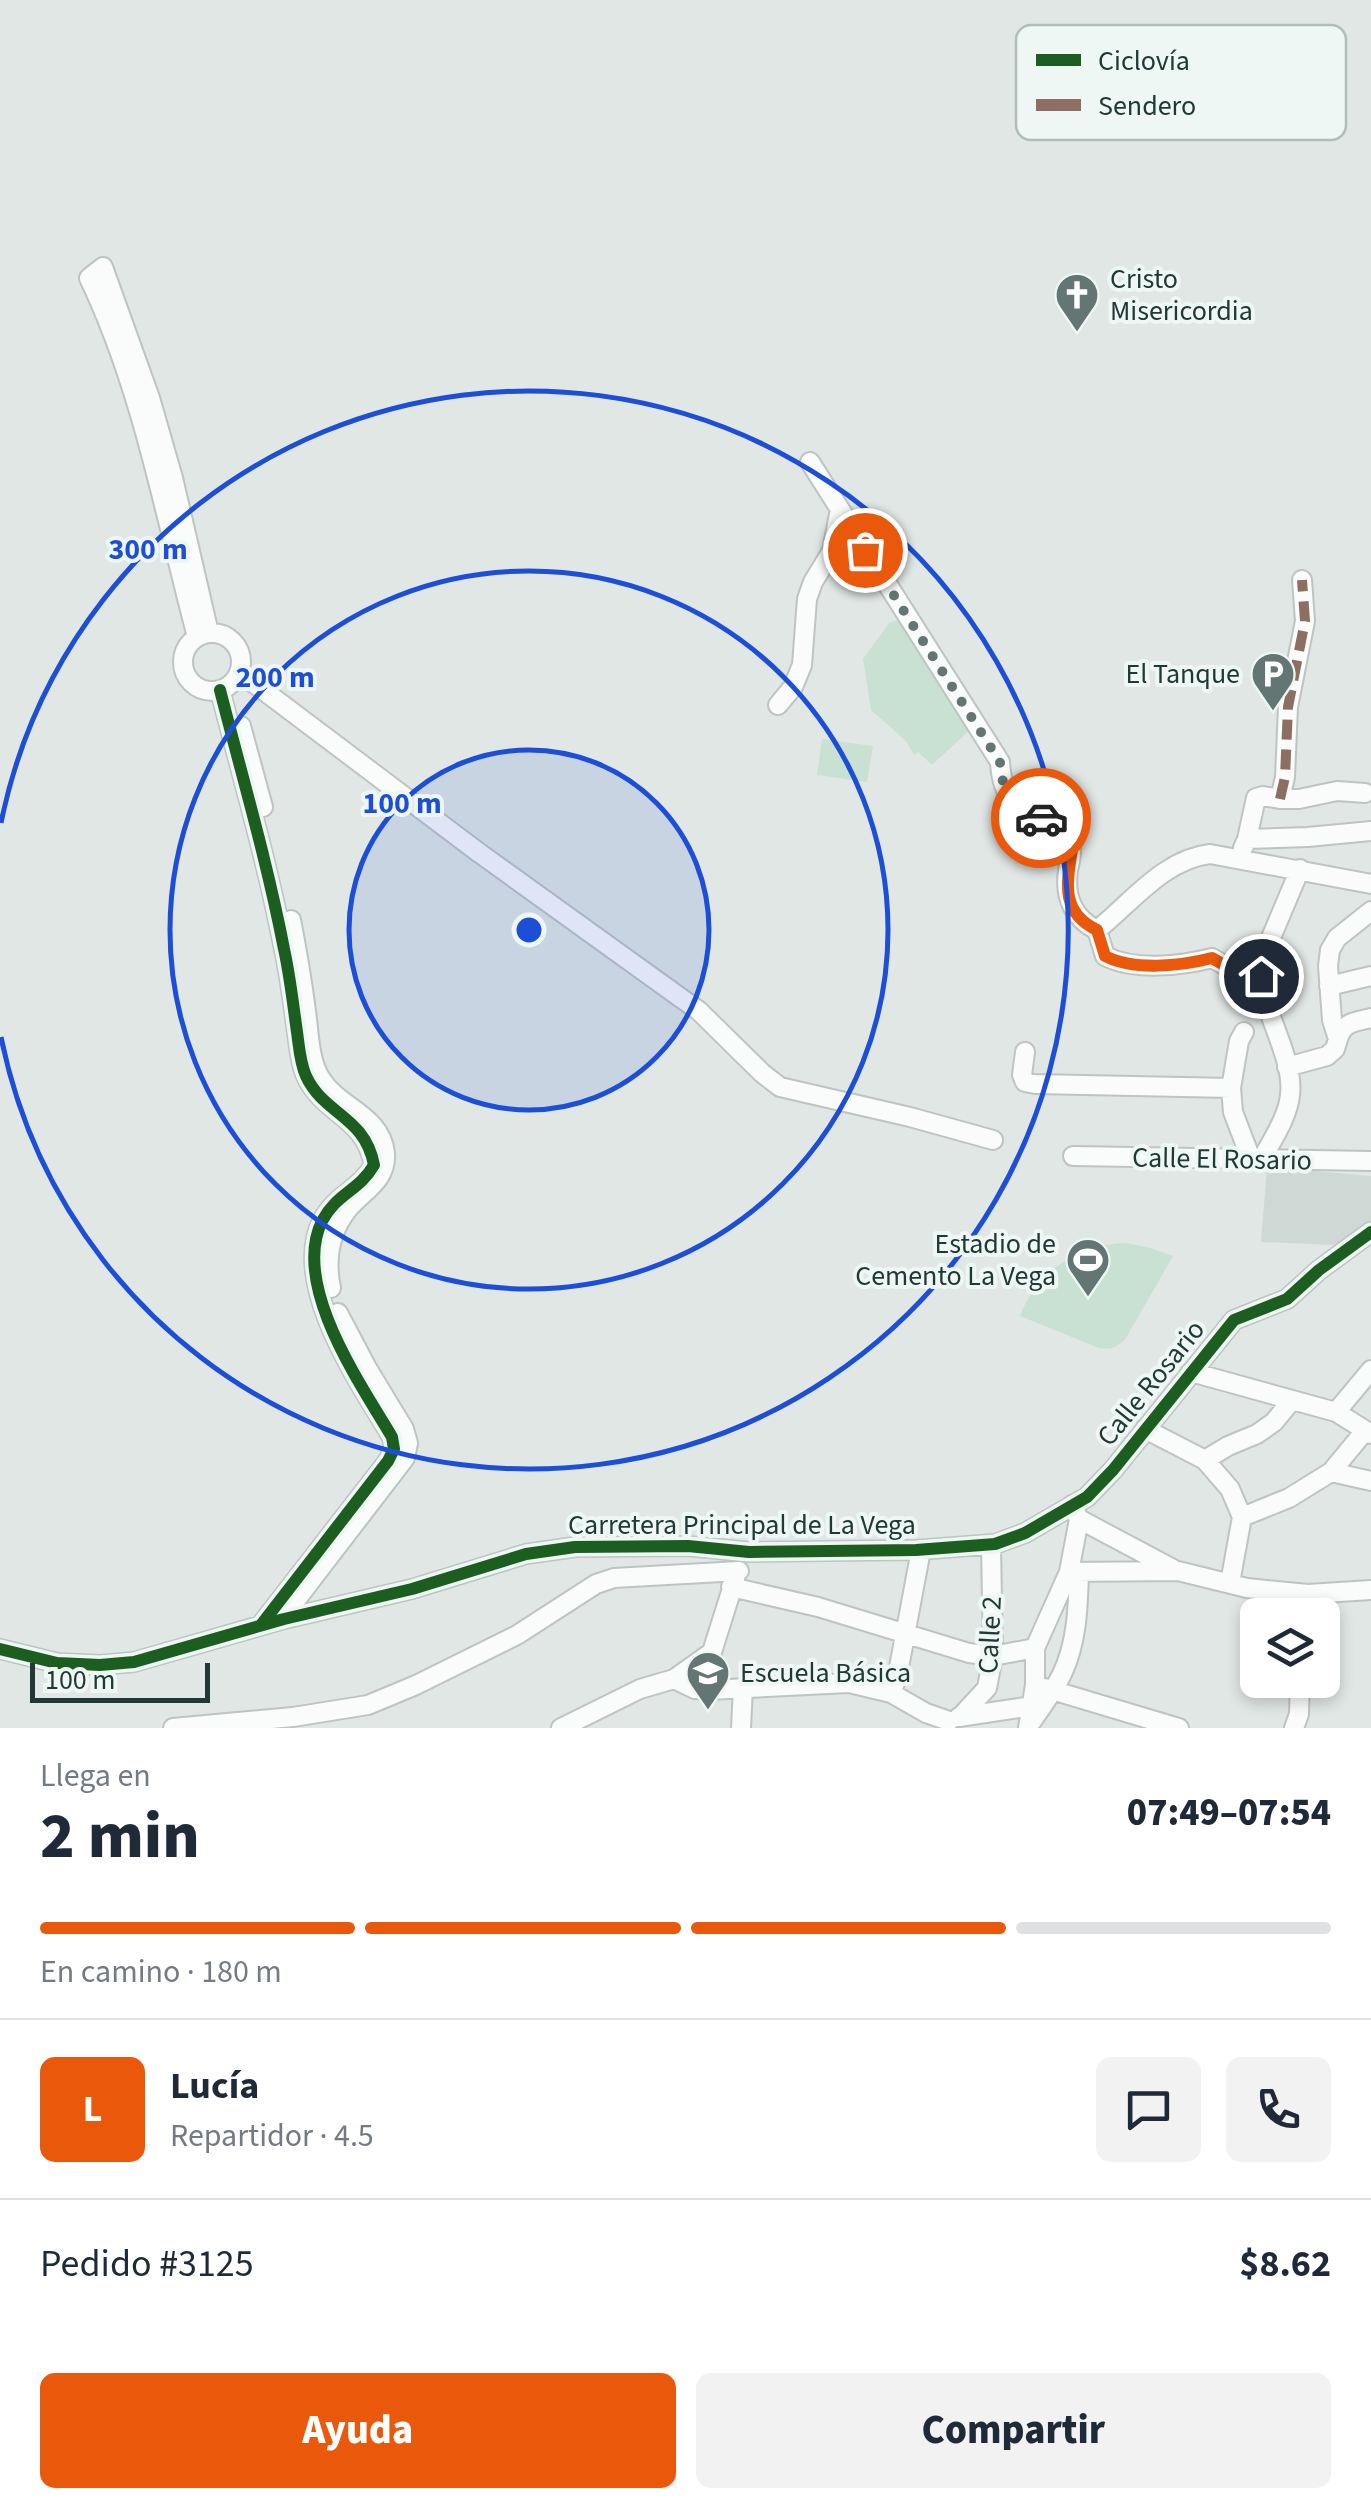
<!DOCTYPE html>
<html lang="es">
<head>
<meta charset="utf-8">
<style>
	body { margin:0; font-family:"Source Sans 3",sans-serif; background:#f2f2f3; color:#1f2937; height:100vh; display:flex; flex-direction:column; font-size:38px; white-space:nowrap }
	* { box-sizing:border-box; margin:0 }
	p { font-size:32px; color:#747a83 }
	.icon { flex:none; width:55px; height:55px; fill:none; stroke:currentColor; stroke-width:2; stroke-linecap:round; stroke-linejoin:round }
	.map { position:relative; height:1728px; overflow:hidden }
	.details { display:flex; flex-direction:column; background:#fff; flex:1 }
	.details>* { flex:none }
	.controls { position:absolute; left:1240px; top:1598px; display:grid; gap:20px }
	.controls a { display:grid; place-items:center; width:100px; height:100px; border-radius:15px; background:#fff; box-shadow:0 5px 15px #0003; font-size:50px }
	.scale { position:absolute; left:30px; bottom:25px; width:180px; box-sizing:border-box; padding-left:10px; border:5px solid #203936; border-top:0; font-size:28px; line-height:35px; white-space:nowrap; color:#203936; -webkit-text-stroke:8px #eef7f4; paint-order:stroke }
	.pin { position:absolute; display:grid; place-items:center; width:85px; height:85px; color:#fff; margin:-42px; border:5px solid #fff; border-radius:50%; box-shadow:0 2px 10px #0007 }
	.courier { position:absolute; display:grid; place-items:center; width:100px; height:100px; margin:-50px; border:8px solid #ea580c; border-radius:50%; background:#fff; color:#222; box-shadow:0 2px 12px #0007 }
	.headline em { font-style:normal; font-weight:800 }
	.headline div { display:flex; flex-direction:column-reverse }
	.headline { display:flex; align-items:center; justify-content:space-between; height:170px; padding:0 40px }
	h1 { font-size:65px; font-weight:800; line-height:75px }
	.bar { display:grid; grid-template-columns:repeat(4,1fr); gap:15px 10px; align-content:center; height:120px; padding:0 40px }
	.bar i { height:12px; border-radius:8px; background:#e0e1e3 }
	.bar .active { background:#ea580c }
	.bar p { grid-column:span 4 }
	.line { display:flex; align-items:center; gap:25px; padding:0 40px; border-top:2px solid #e0e1e3 }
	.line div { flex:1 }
	.round { display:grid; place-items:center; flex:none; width:105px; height:105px; border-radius:15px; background:#f2f2f3 }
	.action { display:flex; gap:20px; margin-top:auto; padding:20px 40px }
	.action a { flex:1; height:115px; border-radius:15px; background:#ea580c; color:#fff; font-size:40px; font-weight:800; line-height:115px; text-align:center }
	.action a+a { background:#f2f2f3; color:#1f2937 }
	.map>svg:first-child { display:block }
</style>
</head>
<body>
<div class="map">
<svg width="1371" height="1728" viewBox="0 0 1371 1728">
	<rect width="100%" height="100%" fill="#e1e7e5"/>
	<!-- built -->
	<path fill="#ced9d5" d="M 1267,1167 L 1371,1176 L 1371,1221 L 1336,1245 L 1261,1242 Z"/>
	<!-- green -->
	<path fill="#c9e1d3" d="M 909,616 L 972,728 L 932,765 L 918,752 L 914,755 L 906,741 L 871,710 L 863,659 L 889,623 Z
		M 822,739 L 873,746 L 867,782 L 817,775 Z
		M 1125,1243 L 1147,1247 L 1173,1256 L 1126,1338 C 1119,1347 1110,1350 1099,1348 L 1020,1316 C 1037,1271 1078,1245 1125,1243 Z"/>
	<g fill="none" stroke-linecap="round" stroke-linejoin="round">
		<defs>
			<path id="minor" d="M 810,462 L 1000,762 C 1003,831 1062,804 1071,848 C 1072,855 1069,864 1068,871 C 1064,897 1074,919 1097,930
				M183 662a29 29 0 1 1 58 0a29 29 0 1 1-58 0Z
				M 197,637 C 165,517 143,391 89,278 L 103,267 L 150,398 L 173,478 L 209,633
				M 239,672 L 478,852 L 699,1011 L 762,1073 L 780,1087 L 910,1117 L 993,1140
				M 220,690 C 242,776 267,861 284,949 C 290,976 293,1004 297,1032 C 299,1046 300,1063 306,1076 C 324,1115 365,1116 374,1165 C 359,1191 337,1193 322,1221 C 291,1285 360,1383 392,1437 L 394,1449 L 388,1461 L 261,1625
				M 778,705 L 793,687 L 802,665 L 807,599 L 813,582 L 832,551 L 840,509
				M 241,726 L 263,807
				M 1280,799 L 1285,777 L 1288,707 L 1305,621 L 1302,580
				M 1247,839 L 1256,798 L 1263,796 L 1280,799 L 1299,799 L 1337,791 L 1365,793
				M 1243,848 L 1247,839 L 1308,837 L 1371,831
				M 291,920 C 297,950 302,981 306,1011 C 309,1032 309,1061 321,1079 C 339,1108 381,1115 385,1153 C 387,1181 364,1190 348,1209 C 329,1233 325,1259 331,1288
				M 1097,930 C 1131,903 1164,859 1210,854 L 1371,884
				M 1097,930 L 1105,956 C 1134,971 1181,966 1212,958 L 1233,970 L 1261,976
				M 1329,986 L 1371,976
				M 1338,1039 C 1343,1022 1355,1022 1371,1018
				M 1025,1052 L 1022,1075 L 1025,1082 L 1035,1084 L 1231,1088 L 1233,1112 L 1251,1159
				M 1287,1067 L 1327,1056 L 1335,1049 L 1338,1039 L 1332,1020 L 1328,966 L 1330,950 L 1337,938 L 1371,911
				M 1231,1088 L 1239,1041 L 1244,1032
				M 1073,1156 L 1371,1161
				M 1262,1159 C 1272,1140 1288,1117 1290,1095 C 1295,1052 1254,1003 1262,959 L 1300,869
				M 1191,1372 L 1336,1412 L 1371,1434
				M 1336,1412 L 1371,1370
				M 1145,1429 L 1205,1460 L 1230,1489 L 1242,1517
				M 1205,1460 L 1228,1446 L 1257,1434 L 1274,1422 L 1292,1400
				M 1331,1472 L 1371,1481
				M 1079,1519 L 1173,1569
				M 1069,1572 L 1178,1571 L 1247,1588 L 1308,1594 L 1371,1590
				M 1230,1583 L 1242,1517 L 1289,1498 L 1331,1472 L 1365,1431
				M 731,1587 L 818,1607 L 969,1653 L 993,1656 L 1035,1648
				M 1284,1592 L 1289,1615
				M 284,1619 L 289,1609 L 405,1458 L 408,1443 L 404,1429 L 367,1368 L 338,1313
				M 0,1649 L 57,1663 L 100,1665 L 134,1662 L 284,1619 L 412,1589 L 526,1554 L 575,1547 L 688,1546 L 749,1552 L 916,1550 L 995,1544 L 1025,1533 L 1087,1497 L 1113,1470 L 1234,1320 L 1287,1299 L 1319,1270 L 1371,1232
				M 674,1679 L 695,1689 L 709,1690 L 849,1683 L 891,1693 L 926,1713 L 949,1721
				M 1045,1688 L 1179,1728
				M 891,1693 L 897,1678 L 921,1550
				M 962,1715 L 987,1688 L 993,1656 L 991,1545
				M 959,1717 L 1032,1706
				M 1032,1721 C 1042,1706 1054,1691 1062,1674 C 1077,1643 1078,1607 1079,1573
				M 173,1728 L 293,1717 L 368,1705 L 416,1685 L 517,1635 L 596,1584 L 614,1578 L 739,1571
				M 561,1728 L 640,1689 L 674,1679 L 712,1652 L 735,1579
				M 741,1728 L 743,1687
				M 1028,1728 L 1035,1685 L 1035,1648 L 1069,1572 L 1079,1519 L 1072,1505
				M 1294,1728 L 1299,1714 L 1300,1680"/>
		</defs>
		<!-- minor casing -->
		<use href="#minor" stroke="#bec4c2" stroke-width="22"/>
		<!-- minor -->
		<use href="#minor" stroke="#fafbfb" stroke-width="18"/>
		<!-- quiet -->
		<path stroke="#8d6e63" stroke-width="10" stroke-dasharray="20 10" stroke-linecap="butt" d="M 1280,799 L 1285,777 L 1288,707 L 1305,621 L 1302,580"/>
		<defs>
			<path id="cycleway" d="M 220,690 C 242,776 267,861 284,949 C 290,976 293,1004 297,1032 C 299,1046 300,1063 306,1076 C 324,1115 365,1116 374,1165 C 359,1191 337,1193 322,1221 C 291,1285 360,1383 392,1437 L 394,1449 L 388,1461 L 261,1625
				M 0,1649 L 57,1663 L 100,1665 L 134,1662 L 284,1619 L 412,1589 L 526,1554 L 575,1547 L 688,1546 L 749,1552 L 916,1550 L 995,1544 L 1025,1533 L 1087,1497 L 1113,1470 L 1234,1320 L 1287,1299 L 1319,1270 L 1371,1232"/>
		</defs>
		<!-- cycleway casing -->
		<use href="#cycleway" stroke="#eef7f4" stroke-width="19"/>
		<!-- cycleway -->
		<use href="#cycleway" stroke="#1b5e20" stroke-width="12"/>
	</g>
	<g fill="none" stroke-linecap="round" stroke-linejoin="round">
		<!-- done -->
		<path stroke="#647673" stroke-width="10" stroke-dasharray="0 18" d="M 865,550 L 1000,762 C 1001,790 1014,811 1041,818"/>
		<!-- route -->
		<path stroke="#ea580c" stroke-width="12" d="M 1041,818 C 1057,821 1065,835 1072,849 C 1067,883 1060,912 1097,930 L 1105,956 C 1134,971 1181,966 1212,958 L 1233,970 L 1261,976"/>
	</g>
	<!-- distance rings -->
	<circle cx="529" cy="930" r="180" fill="#1d4ed8" fill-opacity=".12"/>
	<g fill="none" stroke="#1d4ed8" stroke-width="5">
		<circle cx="529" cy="930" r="180"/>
		<circle cx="529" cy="930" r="359"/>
		<path d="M1 823A539 539 0 1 1 1 1037"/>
	</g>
	<!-- icons -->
	<defs>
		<symbol id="church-pin" viewBox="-11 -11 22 30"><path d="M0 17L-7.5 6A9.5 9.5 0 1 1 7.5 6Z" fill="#647673" stroke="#eef7f4"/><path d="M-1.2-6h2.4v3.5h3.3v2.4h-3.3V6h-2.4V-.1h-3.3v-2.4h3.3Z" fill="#fff"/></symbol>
		<symbol id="parking-pin" viewBox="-11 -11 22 30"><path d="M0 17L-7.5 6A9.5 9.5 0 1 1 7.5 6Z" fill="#647673" stroke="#eef7f4"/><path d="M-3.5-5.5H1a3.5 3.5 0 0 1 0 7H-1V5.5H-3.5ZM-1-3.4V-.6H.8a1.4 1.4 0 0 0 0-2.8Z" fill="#fff"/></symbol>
		<symbol id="stadium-pin" viewBox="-11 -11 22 30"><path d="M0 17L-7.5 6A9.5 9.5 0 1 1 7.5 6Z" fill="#647673" stroke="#eef7f4"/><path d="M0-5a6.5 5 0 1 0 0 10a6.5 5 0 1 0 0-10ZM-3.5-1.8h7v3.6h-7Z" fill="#fff"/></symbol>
		<symbol id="school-pin" viewBox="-11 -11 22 30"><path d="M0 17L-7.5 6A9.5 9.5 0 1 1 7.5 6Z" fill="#647673" stroke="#eef7f4"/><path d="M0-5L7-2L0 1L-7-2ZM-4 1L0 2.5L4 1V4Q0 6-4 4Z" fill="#fff"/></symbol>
	</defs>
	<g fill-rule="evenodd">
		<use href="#church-pin" x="1052" y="270" width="50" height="68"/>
		<use href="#parking-pin" x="1248" y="649" width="50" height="68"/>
		<use href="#stadium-pin" x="1063" y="1235" width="50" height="68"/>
		<use href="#school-pin" x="683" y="1648" width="50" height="68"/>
	</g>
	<g text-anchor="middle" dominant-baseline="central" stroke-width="8" stroke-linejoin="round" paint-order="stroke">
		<!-- poi labels -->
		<g font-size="28" fill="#203936" stroke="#eef7f4" text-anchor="start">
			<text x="1110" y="279">Cristo<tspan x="1110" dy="32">Misericordia</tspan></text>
			<text x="1240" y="674" text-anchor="end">El Tanque</text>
			<text x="1056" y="1244" text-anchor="end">Estadio de<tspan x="1056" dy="32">Cemento La Vega</tspan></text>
			<text x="740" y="1673">Escuela Básica</text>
		</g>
		<!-- street labels -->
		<g font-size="28" fill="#203936" stroke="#eef7f4">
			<text transform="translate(1222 1159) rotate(1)">Calle El Rosario</text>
			<text transform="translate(1151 1383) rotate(-51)">Calle Rosario</text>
			<text x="742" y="1525">Carretera Principal de La Vega</text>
			<text transform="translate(990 1635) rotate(-87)">Calle 2</text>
		</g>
	</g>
	<!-- legend -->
	<rect x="1016" y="25" width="330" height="115" rx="15" fill="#eef7f4" stroke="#b0bebb" stroke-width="2.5"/>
	<rect x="1036" y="54" width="45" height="12" fill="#1b5e20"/>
	<rect x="1036" y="99" width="45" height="12" fill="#8d6e63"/>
	<g font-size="28" fill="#203936">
		<text x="1098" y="70">Ciclovía</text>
		<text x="1098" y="115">Sendero</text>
	</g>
	<circle cx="529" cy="930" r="15" fill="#1d4ed8" stroke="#eef7f4" stroke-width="5"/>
	<g font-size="30" text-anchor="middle" font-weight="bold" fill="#1d4ed8" stroke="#eef7f4" stroke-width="8" stroke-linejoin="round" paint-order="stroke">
		<text x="148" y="559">300 m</text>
		<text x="275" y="687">200 m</text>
		<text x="402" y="813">100 m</text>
	</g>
</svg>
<div class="controls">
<a><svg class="icon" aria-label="layers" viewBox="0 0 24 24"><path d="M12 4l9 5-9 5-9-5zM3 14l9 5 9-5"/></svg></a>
</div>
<div class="scale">100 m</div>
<div class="pin" style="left:865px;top:550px;background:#ea580c"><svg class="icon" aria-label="bag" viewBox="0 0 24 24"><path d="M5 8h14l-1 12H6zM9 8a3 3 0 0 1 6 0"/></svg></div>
<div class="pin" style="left:1261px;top:976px;background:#1f2937"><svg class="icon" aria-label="home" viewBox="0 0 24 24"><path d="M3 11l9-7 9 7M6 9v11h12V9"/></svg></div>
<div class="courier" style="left:1041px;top:818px"><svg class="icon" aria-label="car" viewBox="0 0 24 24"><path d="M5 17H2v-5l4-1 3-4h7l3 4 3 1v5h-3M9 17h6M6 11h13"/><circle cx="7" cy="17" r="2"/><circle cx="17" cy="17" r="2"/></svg></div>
</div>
<section class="details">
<div class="headline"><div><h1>2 min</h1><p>Llega en</p></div><em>07:49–07:54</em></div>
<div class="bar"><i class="active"></i><i class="active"></i><i class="active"></i><i></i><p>En camino · 180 m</p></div>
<div class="line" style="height:180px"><b class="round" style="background:#ea580c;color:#fff">L</b><div><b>Lucía</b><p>Repartidor · 4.5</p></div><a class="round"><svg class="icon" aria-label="chat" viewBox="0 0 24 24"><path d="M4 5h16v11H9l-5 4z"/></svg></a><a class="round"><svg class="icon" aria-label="phone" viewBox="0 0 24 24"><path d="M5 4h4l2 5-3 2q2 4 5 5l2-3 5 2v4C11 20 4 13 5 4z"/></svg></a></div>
<div class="line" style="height:130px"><div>Pedido #3125</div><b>$8.62</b></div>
<div class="action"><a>Ayuda</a><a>Compartir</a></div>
</section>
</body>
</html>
